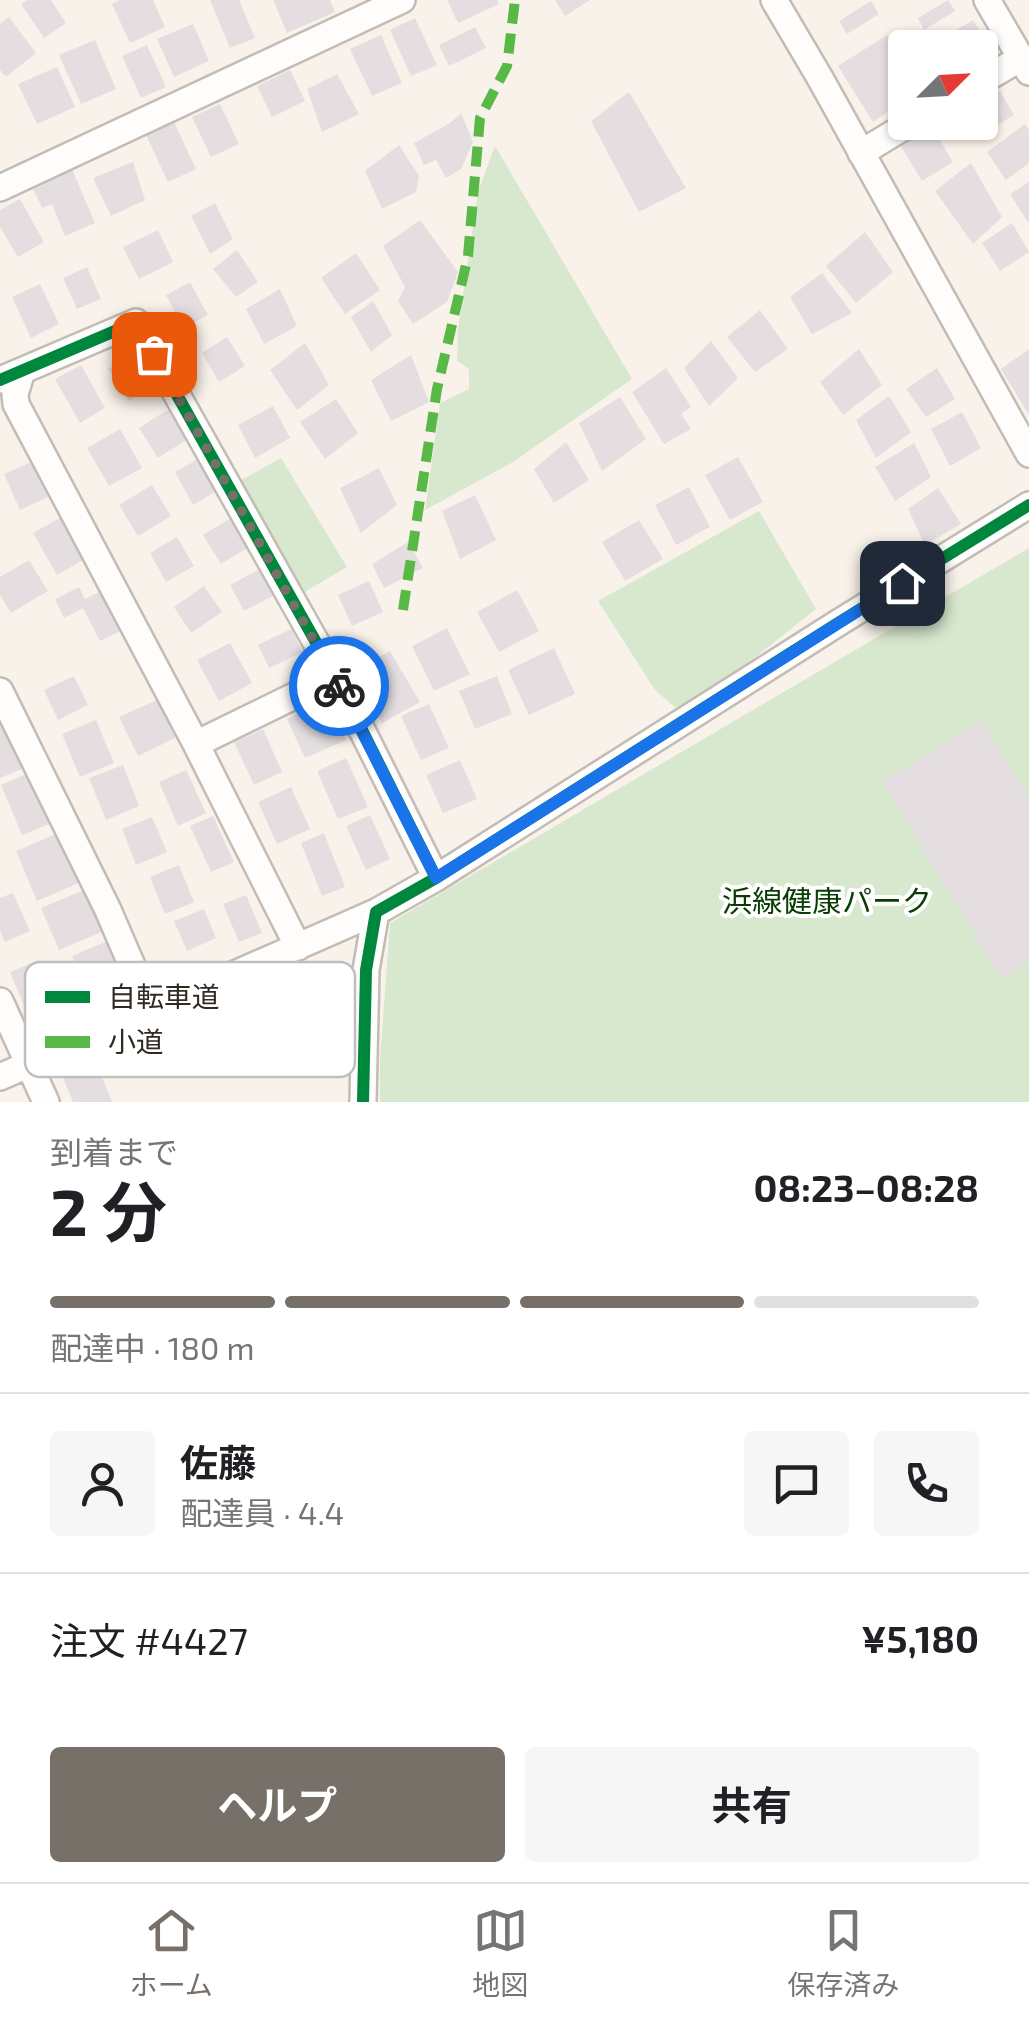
<!DOCTYPE html>
<html lang="ja">
<head>
<meta charset="utf-8">
<style>
	body { margin:0; font-family:"Exo 2","Noto Sans JP",sans-serif; background:#f6f6f6; color:#202124; height:100vh; display:flex; flex-direction:column; font-size:38px; white-space:nowrap }
	* { box-sizing:border-box; margin:0 }
	p { font-size:32px; color:#757577 }
	.icon { flex:none; width:55px; height:55px; fill:none; stroke:currentColor; stroke-width:2; stroke-linecap:round; stroke-linejoin:round }
	.map { position:relative; height:1102px; overflow:hidden }
	.side { display:flex; flex-direction:column; background:#fff; flex:1 }
	.side>* { flex:none }
	.needle { width:65px; rotate:66deg }
	.controls { position:absolute; left:888px; top:30px; display:grid; gap:20px }
	.controls a { display:grid; place-items:center; width:110px; height:110px; border-radius:10px; background:#fff; box-shadow:0 2px 8px #0004; font-size:50px }
	.pin { position:absolute; display:grid; place-items:center; width:85px; height:85px; color:#fff; margin:-42px; border-radius:20px; box-shadow:0 5px 15px #0006 }
	.courier { position:absolute; display:grid; place-items:center; width:100px; height:100px; margin:-50px; border:8px solid #1a73e8; border-radius:50%; background:#fff; color:#222; box-shadow:0 2px 12px #0007 }
	.overview em { font-style:normal; font-weight:700 }
	.overview div { display:flex; flex-direction:column-reverse }
	.overview { display:flex; align-items:center; justify-content:space-between; height:170px; padding:0 50px }
	h1 { font-size:65px; font-weight:700; line-height:75px }
	.bar { display:grid; grid-template-columns:repeat(4,1fr); gap:15px 10px; align-content:center; height:120px; padding:0 50px }
	.bar i { height:12px; border-radius:8px; background:#e0e0e0 }
	.bar .current { background:#767069 }
	.bar p { grid-column:span 4 }
	.line { display:flex; align-items:center; gap:25px; padding:0 50px; border-top:2px solid #e0e0e0 }
	.line div { flex:1 }
	.round { display:grid; place-items:center; flex:none; width:105px; height:105px; border-radius:10px; background:#f6f6f6 }
	.cta { display:flex; gap:20px; margin-top:auto; padding:20px 50px }
	.cta a { flex:1; height:115px; border-radius:10px; background:#767069; color:#fff; font-size:40px; font-weight:700; line-height:115px; text-align:center }
	.cta a+a { background:#f6f6f6; color:#202124 }
	.dock { display:flex; justify-content:space-around; align-items:center; height:140px; border-top:2px solid #e0e0e0; background:#fff; font-size:28px; color:#757577 }
	.dock a { display:grid; justify-items:center; gap:5px }
	.dock .current { color:#767069 }
	.map>svg:first-child { display:block }
</style>
</head>
<body>
<div class="map">
<svg width="1029" height="1102" viewBox="0 0 1029 1102">
	<rect width="100%" height="100%" fill="#f9f2ea"/>
	<!-- green -->
	<path fill="#d8e8ce" d="M 495,146 L 632,379 L 513,462 L 425,510 L 440,403 L 469,389 L 469,369 L 457,361 L 458,330 L 478,192 Z
		M 281,458 L 347,567 L 296,597 L 236,483 Z
		M 759,511 L 816,609 L 683,714 L 655,690 L 598,601 Z
		M 1029,548 L 1029,1102 L 380,1102 L 380,1059 L 390,923 Z"/>
	<!-- building -->
	<path fill="#e4dee0" d="M 28,0 L 51,0 L 66,23 L 44,38 L 21,4 Z
		M 120,0 L 153,0 L 165,27 L 130,43 L 112,4 Z
		M 210,0 L 239,0 L 255,38 L 230,48 Z
		M 273,0 L 330,0 L 335,12 L 287,33 Z
		M 447,0 L 497,0 L 499,4 L 458,23 Z
		M 555,0 L 590,0 L 565,16 Z
		M 948,0 L 955,11 L 924,30 L 918,18 Z
		M 871,1 L 879,14 L 847,34 L 839,21 Z
		M 9,17 L 36,53 L 6,77 L 0,70 L 0,24 Z
		M 415,18 L 437,65 L 411,76 L 390,30 Z
		M 973,20 L 988,45 L 980,50 L 980,48 L 927,48 Z
		M 193,24 L 209,61 L 174,77 L 157,39 Z
		M 475,27 L 486,48 L 449,66 L 439,45 Z
		M 381,35 L 402,83 L 372,96 L 350,49 Z
		M 887,35 L 905,64 L 905,100 L 873,122 L 838,66 Z
		M 95,40 L 116,89 L 81,104 L 59,55 Z
		M 147,45 L 166,87 L 141,98 L 122,56 Z
		M 57,67 L 75,107 L 37,124 L 18,84 Z
		M 290,70 L 305,101 L 272,117 L 257,86 Z
		M 337,74 L 359,114 L 322,132 L 307,89 Z
		M 1000,91 L 1014,115 L 991,129 L 980,111 L 980,103 Z
		M 629,92 L 686,188 L 639,212 L 591,121 Z
		M 220,104 L 239,144 L 211,157 L 192,117 Z
		M 461,113 L 473,142 L 461,169 L 446,178 L 436,160 L 424,165 L 414,143 L 450,123 Z
		M 173,120 L 196,169 L 168,182 L 145,133 Z
		M 930,124 L 953,162 L 922,181 L 899,143 Z
		M 1025,124 L 1029,130 L 1029,163 L 1006,180 L 987,152 Z
		M 399,145 L 419,176 L 416,192 L 382,209 L 365,171 Z
		M 133,162 L 145,200 L 111,216 L 93,178 Z
		M 971,163 L 1002,217 L 973,244 L 935,191 Z
		M 71,167 L 95,223 L 65,236 L 52,204 L 42,208 L 33,189 L 43,185 L 41,181 Z
		M 1029,182 L 1029,224 L 1010,194 Z
		M 20,199 L 44,242 L 18,257 L 0,227 L 0,210 Z
		M 215,203 L 233,239 L 210,254 L 191,216 Z
		M 420,220 L 458,272 L 447,302 L 413,324 L 398,301 L 405,287 L 383,246 Z
		M 1012,223 L 1029,252 L 1000,271 L 982,243 Z
		M 158,230 L 173,262 L 139,279 L 123,247 Z
		M 865,232 L 893,272 L 856,303 L 826,266 Z
		M 237,250 L 258,282 L 236,297 L 213,269 Z
		M 356,253 L 380,290 L 345,314 L 321,278 Z
		M 87,267 L 101,299 L 77,309 L 63,278 Z
		M 822,273 L 852,313 L 812,334 L 790,297 Z
		M 190,282 L 208,315 L 183,328 L 166,295 Z
		M 40,284 L 59,324 L 31,338 L 12,297 Z
		M 280,289 L 297,326 L 264,344 L 246,309 Z
		M 373,301 L 392,335 L 371,352 L 351,317 Z
		M 760,310 L 788,349 L 755,372 L 727,337 Z
		M 227,337 L 245,366 L 219,382 L 202,353 Z
		M 711,341 L 738,378 L 709,406 L 684,368 Z
		M 305,343 L 329,385 L 297,410 L 270,370 Z
		M 143,347 L 163,379 L 129,401 L 108,369 Z
		M 859,349 L 882,385 L 843,415 L 820,382 Z
		M 1029,349 L 1029,415 L 1001,369 Z
		M 411,355 L 429,402 L 391,421 L 371,380 Z
		M 81,365 L 105,408 L 80,423 L 55,379 Z
		M 666,368 L 691,407 L 681,414 L 691,429 L 664,444 L 632,392 Z
		M 937,368 L 955,399 L 926,417 L 906,389 Z
		M 889,396 L 911,432 L 876,458 L 856,420 Z
		M 620,397 L 646,439 L 602,471 L 579,423 Z
		M 336,399 L 358,433 L 325,459 L 300,422 Z
		M 273,406 L 290,438 L 255,458 L 238,425 Z
		M 172,407 L 191,437 L 158,458 L 139,428 Z
		M 962,412 L 981,448 L 950,466 L 931,429 Z
		M 120,429 L 142,468 L 109,486 L 87,448 Z
		M 566,442 L 589,480 L 554,503 L 534,469 Z
		M 914,443 L 931,477 L 895,501 L 875,467 Z
		M 738,457 L 763,502 L 730,520 L 705,475 Z
		M 200,458 L 218,490 L 193,505 L 175,472 Z
		M 34,461 L 50,496 L 20,510 L 4,474 Z
		M 379,468 L 397,505 L 361,533 L 340,488 Z
		M 152,485 L 171,516 L 138,536 L 119,505 Z
		M 689,487 L 710,527 L 676,545 L 655,505 Z
		M 938,488 L 961,524 L 925,545 L 908,509 Z
		M 475,495 L 496,540 L 460,559 L 442,511 Z
		M 69,513 L 92,555 L 57,575 L 33,533 Z
		M 236,515 L 254,544 L 221,564 L 203,535 Z
		M 639,520 L 663,559 L 625,581 L 602,542 Z
		M 177,537 L 194,566 L 166,582 L 150,553 Z
		M 408,542 L 423,568 L 384,588 L 372,564 Z
		M 29,560 L 48,591 L 11,613 L 0,595 L 0,577 Z
		M 262,568 L 276,594 L 244,611 L 230,585 Z
		M 369,581 L 383,612 L 352,626 L 338,595 Z
		M 204,586 L 222,612 L 191,633 L 174,607 Z
		M 79,587 L 85,599 L 105,589 L 125,629 L 100,641 L 83,608 L 64,618 L 55,599 Z
		M 517,590 L 539,631 L 499,652 L 477,612 Z
		M 447,628 L 470,674 L 434,691 L 412,646 Z
		M 291,629 L 303,652 L 269,668 L 258,645 Z
		M 230,643 L 252,683 L 219,701 L 197,660 Z
		M 554,648 L 575,694 L 529,715 L 508,670 Z
		M 390,651 L 420,702 L 382,723 L 353,672 Z
		M 74,676 L 88,705 L 58,720 L 44,690 Z
		M 497,676 L 512,714 L 475,729 L 459,691 Z
		M 159,699 L 177,737 L 138,756 L 119,717 Z
		M 328,700 L 346,740 L 305,758 L 287,719 Z
		M 429,704 L 449,748 L 421,760 L 401,716 Z
		M 6,719 L 27,767 L 0,778 L 0,722 Z
		M 96,720 L 114,763 L 80,777 L 62,734 Z
		M 982,721 L 1029,799 L 1029,962 L 1002,979 L 882,782 Z
		M 263,729 L 282,772 L 254,785 L 234,742 Z
		M 346,758 L 368,807 L 338,819 L 317,771 Z
		M 460,760 L 477,799 L 443,813 L 426,775 Z
		M 123,765 L 139,806 L 106,820 L 89,778 Z
		M 186,770 L 206,813 L 178,826 L 159,782 Z
		M 31,772 L 52,823 L 22,835 L 1,785 Z
		M 291,787 L 310,829 L 277,844 L 258,802 Z
		M 370,815 L 390,859 L 366,870 L 346,826 Z
		M 213,816 L 234,862 L 211,872 L 190,826 Z
		M 152,817 L 167,852 L 136,865 L 122,829 Z
		M 60,832 L 81,882 L 37,901 L 16,851 Z
		M 324,833 L 345,887 L 322,896 L 301,843 Z
		M 179,865 L 194,902 L 165,914 L 150,877 Z
		M 87,889 L 104,931 L 59,950 L 41,908 Z
		M 13,893 L 30,931 L 5,942 L 0,931 L 0,898 Z
		M 246,895 L 262,933 L 239,942 L 223,904 Z
		M 204,909 L 216,938 L 187,951 L 174,921 Z
		M 107,941 L 127,987 L 91,1002 L 72,956 Z
		M 39,960 L 58,1006 L 29,1018 L 10,972 Z
		M 95,1059 L 112,1102 L 73,1102 L 61,1073 Z"/>
	<g fill="none" stroke-linecap="round" stroke-linejoin="round">
		<defs>
			<path id="street" d="M 774,0 L 820,78 L 1029,454
				M 987,0 L 1029,72
				M 980,82 L 1021,58
				M 861,153 L 912,122
				M 0,188 L 402,0
				M 22,371 L 15,394 L 16,404 L 196,744 L 298,947
				M 0,380 L 136,322 L 335,676 L 436,878
				M 0,691 L 108,910 L 152,1012
				M 196,744 L 335,676
				M 0,1001 L 46,1102
				M 0,1077 L 376,912
				M 363,1102 L 366,970 L 376,912 L 436,878 L 838,623 L 1029,505"/>
		</defs>
		<!-- street casing -->
		<use href="#street" stroke="#c2bcb5" stroke-width="30"/>
		<!-- street -->
		<use href="#street" stroke="#fefdfc" stroke-width="25"/>
		<!-- quiet -->
		<path stroke="#58b947" stroke-width="10" stroke-dasharray="20 10" stroke-linecap="butt" d="M 403,610 L 437,389 L 468,256 L 480,118 L 507,66 L 515,0"/>
		<defs>
			<path id="cycleway" d="M 0,380 L 136,322 L 335,676 L 436,878
				M 363,1102 L 366,970 L 376,912 L 436,878 L 838,623 L 1029,505"/>
		</defs>
		<!-- cycleway casing -->
		<use href="#cycleway" stroke="#fff" stroke-width="19"/>
		<!-- cycleway -->
		<use href="#cycleway" stroke="#00873e" stroke-width="12"/>
	</g>
	<g fill="none" stroke-linecap="round" stroke-linejoin="round">
		<!-- done -->
		<path stroke="#767069" stroke-width="10" stroke-dasharray="0 18" d="M 154,354 L 339,686"/>
		<!-- route -->
		<path stroke="#1a73e8" stroke-width="12" d="M 339,686 L 436,878 L 902,583"/>
	</g>
	<g text-anchor="middle" dominant-baseline="central" stroke-width="8" stroke-linejoin="round" paint-order="stroke">
		<!-- park labels -->
		<g font-size="30" fill="#093d03" stroke="#fff">
			<text x="827" y="900">浜線健康パーク</text>
		</g>
	</g>
	<!-- legend -->
	<rect x="25" y="962" width="330" height="115" rx="15" fill="#fff" stroke="#c1bfbd" stroke-width="2.5"/>
	<rect x="45" y="991" width="45" height="12" fill="#00873e"/>
	<rect x="45" y="1036" width="45" height="12" fill="#58b947"/>
	<g font-size="28" fill="#302a23">
		<text x="108" y="1007">自転車道</text>
		<text x="108" y="1052">小道</text>
	</g>
</svg>
<div class="controls">
<a><svg class="needle" viewBox="-14 -14 28 28"><path d="M0-13l5 13h-10z" fill="#e53935"/><path d="M0 13l5-13h-10z" fill="#757577"/></svg></a>
</div>
<div class="pin" style="left:154px;top:354px;background:#ea580c"><svg class="icon" aria-label="bag" viewBox="0 0 24 24"><path d="M5 8h14l-1 12H6zM9 8a3 3 0 0 1 6 0"/></svg></div>
<div class="pin" style="left:902px;top:583px;background:#1f2937"><svg class="icon" aria-label="home" viewBox="0 0 24 24"><path d="M3 11l9-7 9 7M6 9v11h12V9"/></svg></div>
<div class="courier" style="left:339px;top:686px"><svg class="icon" aria-label="bike" viewBox="0 0 24 24"><circle cx="6" cy="16" r="4"/><circle cx="18" cy="16" r="4"/><path d="M6 16l4-8h5l3 8M10 8l3 8H6M13 5h3"/></svg></div>
</div>
<section class="side">
<div class="overview"><div><h1>2 分</h1><p>到着まで</p></div><em>08:23–08:28</em></div>
<div class="bar"><i class="current"></i><i class="current"></i><i class="current"></i><i></i><p>配達中 · 180 m</p></div>
<div class="line" style="height:180px"><a class="round"><svg class="icon" aria-label="person" viewBox="0 0 24 24"><circle cx="12" cy="8" r="4"/><path d="M4 21q1-7 8-7t8 7"/></svg></a><div><b>佐藤</b><p>配達員 · 4.4</p></div><a class="round"><svg class="icon" aria-label="chat" viewBox="0 0 24 24"><path d="M4 5h16v11H9l-5 4z"/></svg></a><a class="round"><svg class="icon" aria-label="phone" viewBox="0 0 24 24"><path d="M5 4h4l2 5-3 2q2 4 5 5l2-3 5 2v4C11 20 4 13 5 4z"/></svg></a></div>
<div class="line" style="height:130px"><div>注文 #4427</div><b>¥5,180</b></div>
<div class="cta"><a>ヘルプ</a><a>共有</a></div>
</section>
<nav class="dock">
<a class="current"><svg class="icon" aria-label="home" viewBox="0 0 24 24"><path d="M3 11l9-7 9 7M6 9v11h12V9"/></svg>ホーム</a>
<a><svg class="icon" aria-label="map" viewBox="0 0 24 24"><path d="M3 6l6-2 6 2 6-2v14l-6 2-6-2-6 2zM9 4v14M15 6v14"/></svg>地図</a>
<a><svg class="icon" aria-label="saved" viewBox="0 0 24 24"><path d="M7 4h10v16l-5-4-5 4z"/></svg>保存済み</a>
</nav>
</body>
</html>
